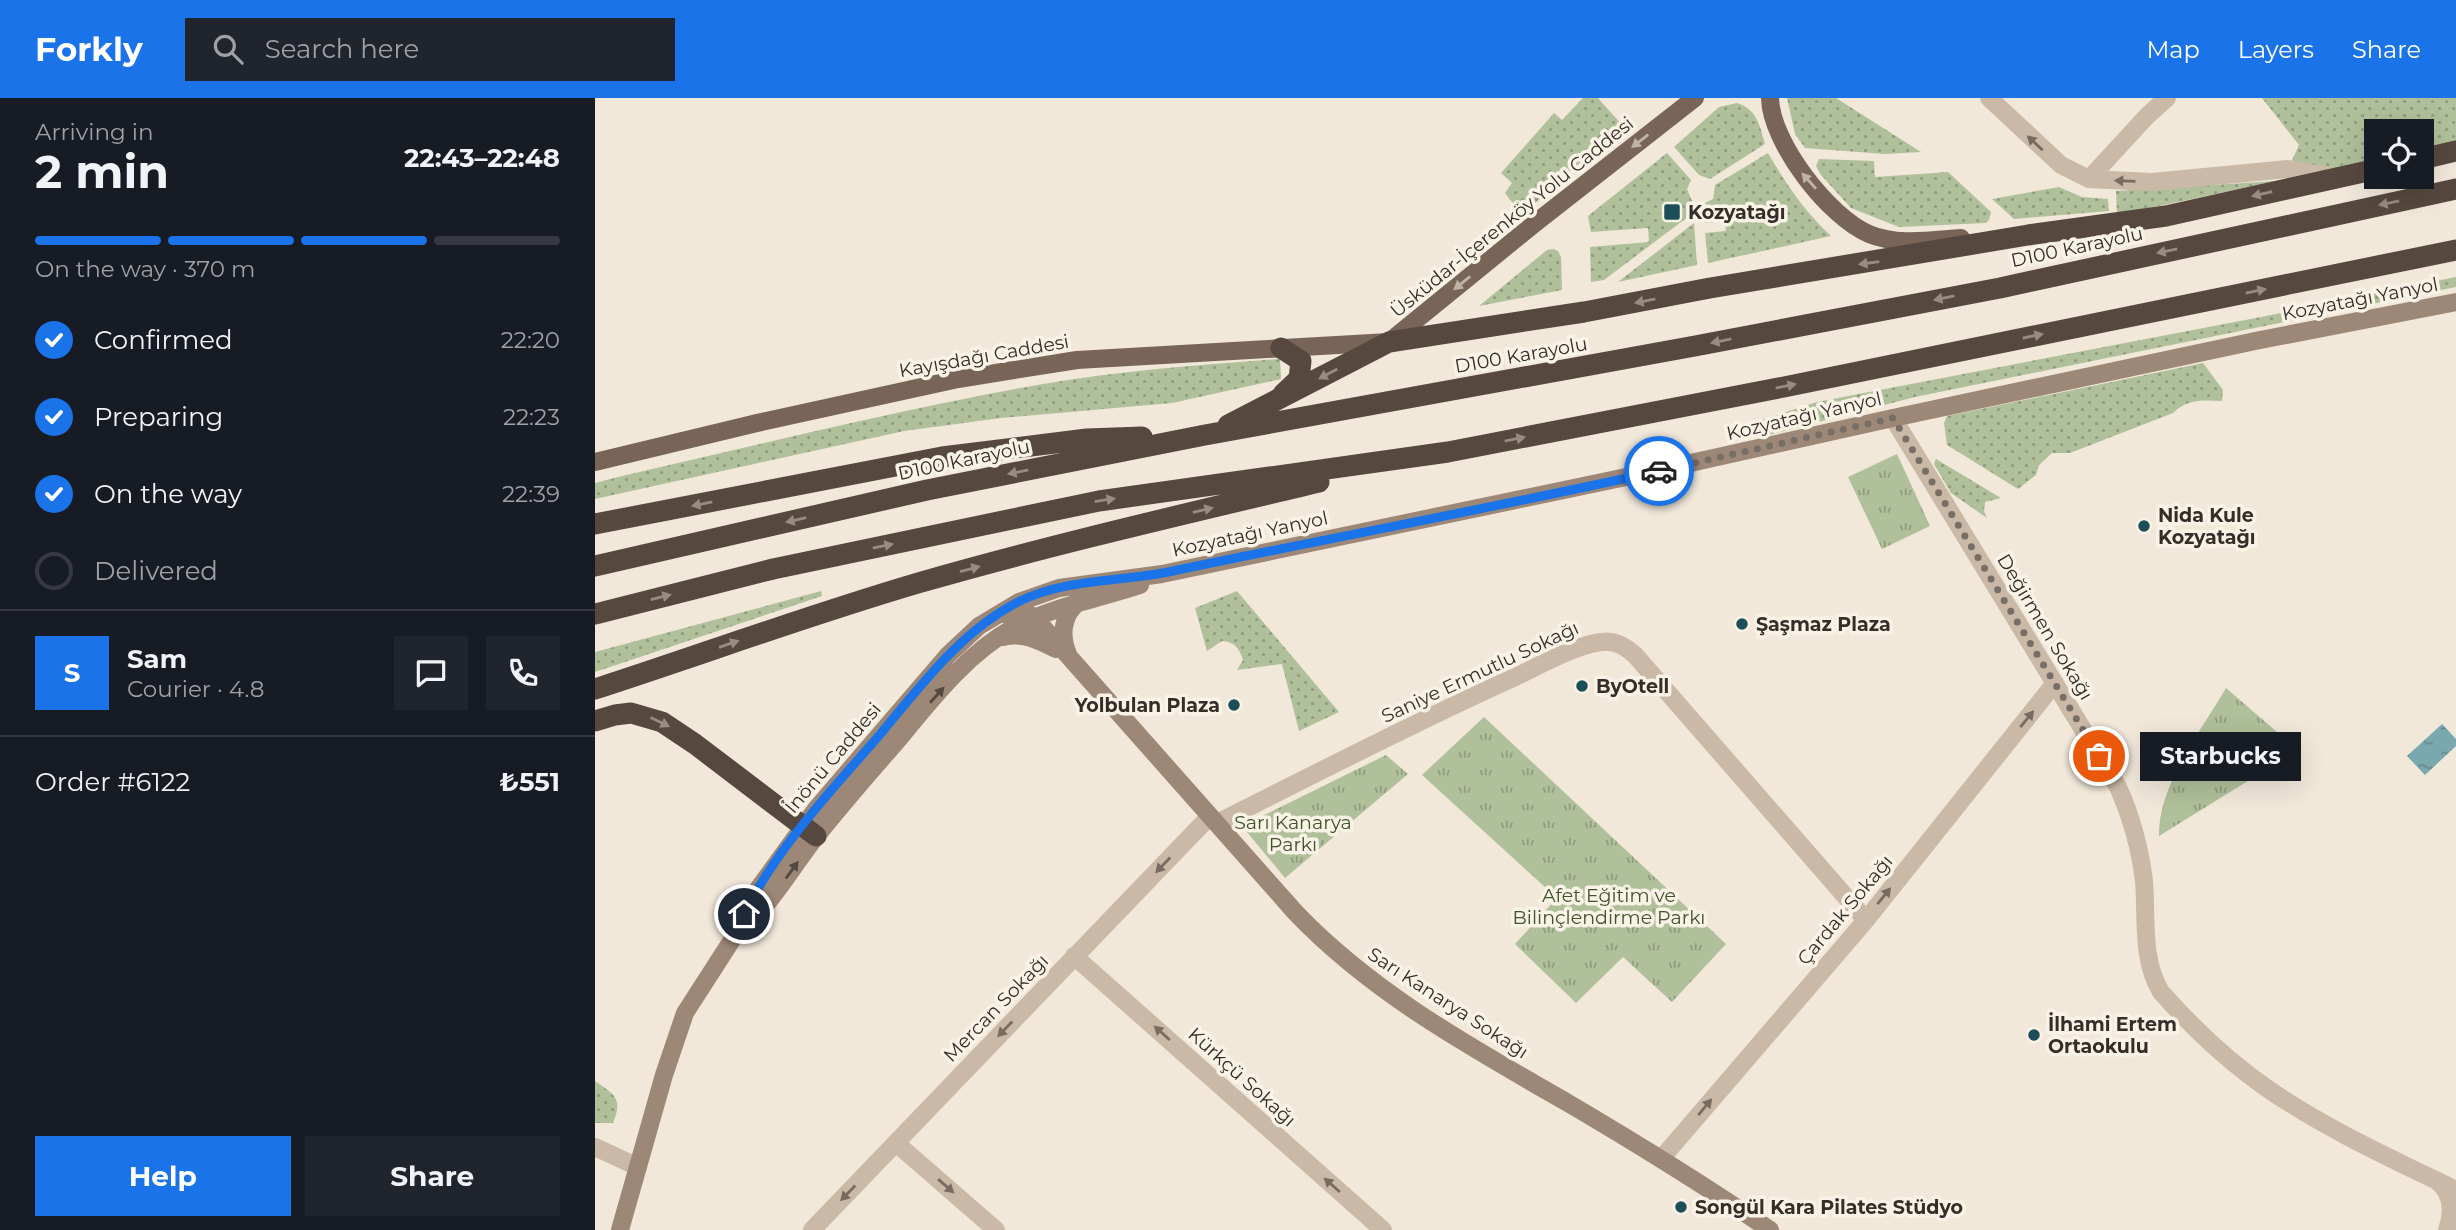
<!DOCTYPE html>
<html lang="en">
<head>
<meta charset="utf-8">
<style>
	body { margin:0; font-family:Montserrat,sans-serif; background:#20242c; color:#f1f3f6; height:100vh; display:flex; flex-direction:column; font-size:26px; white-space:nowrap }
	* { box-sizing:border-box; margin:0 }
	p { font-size:23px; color:#9ea1a6 }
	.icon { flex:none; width:38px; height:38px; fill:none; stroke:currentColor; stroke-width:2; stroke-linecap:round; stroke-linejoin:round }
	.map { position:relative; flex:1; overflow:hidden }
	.drawer { display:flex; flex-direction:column; background:#171b24; width:595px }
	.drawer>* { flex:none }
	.fabs { position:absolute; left:1769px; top:21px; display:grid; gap:14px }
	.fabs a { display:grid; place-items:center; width:70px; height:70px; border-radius:0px; background:#171b24; box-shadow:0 7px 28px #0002; font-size:35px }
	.pin { position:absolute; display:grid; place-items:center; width:60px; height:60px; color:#fff; margin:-30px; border:4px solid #fff; border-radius:50%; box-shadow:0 2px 7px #0007 }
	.courier { position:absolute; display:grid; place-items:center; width:70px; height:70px; margin:-35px; border:5px solid #1a73e8; border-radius:50%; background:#fff; color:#222; box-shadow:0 2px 9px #0007 }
	.bubble { position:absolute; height:49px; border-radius:0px; background:#171b24; box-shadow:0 7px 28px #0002; font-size:23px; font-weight:700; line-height:49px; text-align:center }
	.head em { font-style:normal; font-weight:700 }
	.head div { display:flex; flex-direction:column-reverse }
	.head { display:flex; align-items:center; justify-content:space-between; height:119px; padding:0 35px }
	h1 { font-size:46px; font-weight:700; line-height:52px }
	.bar { display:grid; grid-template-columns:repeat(4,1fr); gap:10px 7px; align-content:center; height:84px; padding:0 35px }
	.bar i { height:9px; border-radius:5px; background:#363941 }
	.bar .active { background:#1a73e8 }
	.bar p { grid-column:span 4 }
	.line { display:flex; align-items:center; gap:18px; padding:0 35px; border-top:2px solid #363941 }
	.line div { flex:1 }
	.round { display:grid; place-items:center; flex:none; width:74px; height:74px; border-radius:0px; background:#20242c }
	ol { padding:0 35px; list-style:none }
	li { display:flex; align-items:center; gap:21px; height:77px }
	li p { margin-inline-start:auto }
	li .icon { padding:7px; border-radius:50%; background:#1a73e8; color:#fff; stroke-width:4 }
	li:last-child { color:#9ea1a6 }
	li i { width:38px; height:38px; border:4px solid #363941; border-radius:50% }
	.action { display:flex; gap:14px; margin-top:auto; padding:14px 35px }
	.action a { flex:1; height:80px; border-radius:0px; background:#1a73e8; color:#fff; font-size:28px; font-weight:700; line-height:80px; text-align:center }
	.action a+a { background:#20242c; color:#f1f3f6 }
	header { display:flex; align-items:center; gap:42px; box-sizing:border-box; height:98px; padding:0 35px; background:#1a73e8; color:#fff }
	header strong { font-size:33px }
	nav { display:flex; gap:38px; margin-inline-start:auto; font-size:24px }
	.search { width:490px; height:63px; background:#20242c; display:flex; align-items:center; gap:18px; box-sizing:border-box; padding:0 24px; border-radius:0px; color:#9ea1a6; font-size:26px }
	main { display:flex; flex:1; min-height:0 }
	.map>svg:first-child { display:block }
</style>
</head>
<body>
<header>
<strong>Forkly</strong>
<div class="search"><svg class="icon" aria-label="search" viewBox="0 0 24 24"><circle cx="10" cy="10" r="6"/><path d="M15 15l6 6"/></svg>Search here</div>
<nav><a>Map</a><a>Layers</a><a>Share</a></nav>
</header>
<main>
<section class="drawer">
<div class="head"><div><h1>2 min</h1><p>Arriving in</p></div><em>22:43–22:48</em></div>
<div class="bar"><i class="active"></i><i class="active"></i><i class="active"></i><i></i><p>On the way · 370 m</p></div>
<ol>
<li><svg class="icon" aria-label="check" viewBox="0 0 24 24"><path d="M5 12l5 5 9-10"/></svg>Confirmed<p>22:20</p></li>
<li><svg class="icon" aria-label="check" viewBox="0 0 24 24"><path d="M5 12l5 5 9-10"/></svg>Preparing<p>22:23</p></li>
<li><svg class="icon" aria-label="check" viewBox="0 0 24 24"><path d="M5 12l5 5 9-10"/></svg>On the way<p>22:39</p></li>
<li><i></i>Delivered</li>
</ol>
<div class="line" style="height:126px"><b class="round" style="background:#1a73e8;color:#fff">S</b><div><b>Sam</b><p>Courier · 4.8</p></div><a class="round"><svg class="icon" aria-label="chat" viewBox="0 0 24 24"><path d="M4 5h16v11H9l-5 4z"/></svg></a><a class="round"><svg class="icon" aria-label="phone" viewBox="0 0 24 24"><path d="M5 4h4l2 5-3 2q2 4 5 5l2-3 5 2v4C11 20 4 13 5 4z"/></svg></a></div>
<div class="line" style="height:91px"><div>Order #6122</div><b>₺551</b></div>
<div class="action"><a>Help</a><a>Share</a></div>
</section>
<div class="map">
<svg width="1861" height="1132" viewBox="0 0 1861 1132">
	<defs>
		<pattern id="grass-dots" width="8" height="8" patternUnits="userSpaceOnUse" patternTransform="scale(1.75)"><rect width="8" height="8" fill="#b0c09a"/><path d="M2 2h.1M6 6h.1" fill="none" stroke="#909c7e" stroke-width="1.8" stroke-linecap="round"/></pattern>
		<pattern id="park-tufts" width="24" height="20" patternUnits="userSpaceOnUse" patternTransform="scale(1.75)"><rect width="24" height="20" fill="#b0c09a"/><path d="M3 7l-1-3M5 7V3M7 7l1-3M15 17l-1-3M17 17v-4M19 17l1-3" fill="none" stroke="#909c7e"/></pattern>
		<pattern id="water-ripples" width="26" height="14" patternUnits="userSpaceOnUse" patternTransform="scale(1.75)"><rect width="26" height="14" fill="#79a8af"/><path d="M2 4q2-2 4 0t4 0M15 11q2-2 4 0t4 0" fill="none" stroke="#64898e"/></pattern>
	</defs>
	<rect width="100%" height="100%" fill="#f1e8da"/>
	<!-- grass -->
	<path fill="url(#grass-dots)" d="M 988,0 L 1003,0 L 1027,27 L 927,117 L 910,95 L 917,85 L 906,75 L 959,15 L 967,22 Z
		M 1192,0 L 1241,0 L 1326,54 L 1290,56 L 1210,50 L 1200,36 Z
		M 1667,0 L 1861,0 L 1861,54 L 1827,61 L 1827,33 L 1782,33 L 1781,71 L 1693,71 L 1704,47 Z
		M 1142,5 C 1162,11 1165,28 1170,46 L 1115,81 L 1104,77 L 1079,49 L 1124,9 Z
		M 1072,55 L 1096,82 L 1092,91 L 1097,103 L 1098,115 L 1009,182 L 996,184 L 995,149 L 1054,144 L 1053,130 L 996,134 L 993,118 Z
		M 1173,55 C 1191,86 1210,114 1236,138 L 1113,165 L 1110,135 L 1131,133 L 1130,123 L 1110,125 L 1108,106 L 1118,101 L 1120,87 Z
		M 1224,61 L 1279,63 L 1280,79 L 1353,74 L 1396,114 L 1394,122 L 1391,125 L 1304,129 L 1256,110 L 1226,77 L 1221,68 Z
		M 1681,83 L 1522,117 L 1521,93 Z
		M 1464,89 L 1487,99 L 1513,101 L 1514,113 L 1419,121 L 1397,101 Z
		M 1099,125 L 1102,167 L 1023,184 Z
		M 958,151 L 963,153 L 966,159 L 967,192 L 884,208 L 952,152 Z
		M 1861,179 L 1861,189 L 1320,299 L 1170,338 L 1166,322 L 1222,304 L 1666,219 Z
		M 685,261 L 686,281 L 577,305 L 406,320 L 309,333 L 0,401 L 0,385 L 23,379 C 162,347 302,312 442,287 C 523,273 604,267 685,261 Z
		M 1608,265 L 1628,292 L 1627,303 C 1607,302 1592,301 1578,315 L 1475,355 L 1457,355 L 1444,367 L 1441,377 L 1423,391 L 1352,347 L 1349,325 L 1352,318 Z
		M 1341,361 L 1406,400 L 1390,404 L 1389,413 L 1392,420 L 1356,395 L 1339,366 Z
		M 226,493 L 227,498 L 0,574 L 0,554 Z
		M 642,493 L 744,614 L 704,633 L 687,566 L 642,572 L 648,562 C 644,550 640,544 627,543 L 612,553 L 600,510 Z
		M 0,983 C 20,997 28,1000 18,1025 L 0,1025 Z"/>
	<!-- park -->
	<path fill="url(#park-tufts)" d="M 1302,356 L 1335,428 L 1287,451 L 1253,379 Z
		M 1631,590 L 1703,652 L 1564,738 C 1563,687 1606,633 1631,590 Z
		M 889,619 L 1131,846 L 1077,904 L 1028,859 L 981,905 L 920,846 L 962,800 L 827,677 Z
		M 791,657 L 813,676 L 690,780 L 647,728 Z"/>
	<!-- water -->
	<path fill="url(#water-ripples)" d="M 1847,626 L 1861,641 L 1861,648 L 1830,677 L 1812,658 Z"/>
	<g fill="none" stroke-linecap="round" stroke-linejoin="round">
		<!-- street -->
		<path stroke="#c9b9a6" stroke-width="18" d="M 1394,0 L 1466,67 L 1494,81 L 1557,84 L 1693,71 L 1740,79
			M 1494,81 L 1552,18 L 1572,0
			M 1298,320 L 1523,689 C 1536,718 1545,750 1549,783 C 1552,818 1546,862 1566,894 C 1597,929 1634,964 1673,991 C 1731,1031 1797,1061 1861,1092
			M 622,725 C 720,676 818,625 918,580 C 942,569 982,546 1007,544 C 1020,542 1030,548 1040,557 L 1271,822
			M 479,858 L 788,1132
			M 301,1045 L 401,1132
			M 0,1049 L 43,1069
			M 1066,1061 L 1271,822 L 1460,585
			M 1842,1083 C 1858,1095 1858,1114 1852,1132
			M 217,1132 L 615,718"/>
		<!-- secondary -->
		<path stroke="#9d8877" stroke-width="18" d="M 407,516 L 426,514 L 438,518 L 700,814 C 777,895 877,950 973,1005 C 1041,1045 1109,1087 1175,1132
			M 408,539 C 428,534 443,542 461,551
			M 473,556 C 465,537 467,516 485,503
			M 144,835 C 175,808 195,772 220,740 C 246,707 274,675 302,643 C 336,602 372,555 420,529 C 460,508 503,501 545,487
			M 25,1132 L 69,977 L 90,915 L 137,842 L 163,791 L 221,711 L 353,557 L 384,528 L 424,504 L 464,490 L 567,476 L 1055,374 L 1298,320 L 1665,242 L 1861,204"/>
		<!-- primary -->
		<path stroke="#786558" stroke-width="18" d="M 1175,0 C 1176,45 1234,119 1274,136 C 1302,148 1337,142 1366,140
			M 0,364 L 162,325 L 363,281 L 482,262 L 794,244 L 939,126 L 1100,0"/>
		<!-- highway -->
		<path stroke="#56483e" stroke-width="21" d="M 1827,61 L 1861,53
			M 686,250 L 706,263 L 704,281 L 688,296
			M 633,327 L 794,244 L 989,214 L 1115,190 L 1433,137 L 1571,118 L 1782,71
			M 0,426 L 347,359 L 492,341 L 547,339
			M 0,468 L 332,392 L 610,337 L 1100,248 L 1405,190 L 1861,91
			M 0,516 L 178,471 L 504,403 L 853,354 L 1189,289 L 1861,152
			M 0,591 C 108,556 214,517 323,485 C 455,447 590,416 724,384
			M 0,623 L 20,617 L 36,615 L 67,624 L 100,646 L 221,738"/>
	</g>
	<!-- one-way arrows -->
	<defs><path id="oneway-solid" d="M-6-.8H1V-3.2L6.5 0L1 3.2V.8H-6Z" transform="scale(1.75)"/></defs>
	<g fill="#bfb3a6">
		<use href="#oneway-solid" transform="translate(1045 43) rotate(142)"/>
		<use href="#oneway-solid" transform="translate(1214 83) rotate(-132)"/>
		<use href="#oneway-solid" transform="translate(867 185) rotate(141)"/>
	</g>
	<g fill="#786c60">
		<use href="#oneway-solid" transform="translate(1440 45) rotate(-137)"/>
		<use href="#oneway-solid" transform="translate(1530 83) rotate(-178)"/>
		<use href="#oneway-solid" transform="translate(1432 621) rotate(-51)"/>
		<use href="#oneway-solid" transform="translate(568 767) rotate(134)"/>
		<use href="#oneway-solid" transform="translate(1289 798) rotate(-51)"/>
		<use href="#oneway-solid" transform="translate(410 931) rotate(134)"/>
		<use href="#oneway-solid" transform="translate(567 935) rotate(-138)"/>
		<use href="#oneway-solid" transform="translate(1110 1009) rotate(-50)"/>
		<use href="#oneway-solid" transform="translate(737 1087) rotate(-138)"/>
		<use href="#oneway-solid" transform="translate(351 1088) rotate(41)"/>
		<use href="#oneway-solid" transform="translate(253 1095) rotate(134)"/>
	</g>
	<g fill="#978c81">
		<use href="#oneway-solid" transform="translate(1667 96) rotate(167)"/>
		<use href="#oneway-solid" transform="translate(1794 105) rotate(168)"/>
		<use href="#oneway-solid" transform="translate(1572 153) rotate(168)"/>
		<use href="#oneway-solid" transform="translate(1274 165) rotate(172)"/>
		<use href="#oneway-solid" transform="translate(1661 193) rotate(-12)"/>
		<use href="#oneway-solid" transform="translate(1349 200) rotate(169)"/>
		<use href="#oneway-solid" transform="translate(1050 203) rotate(169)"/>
		<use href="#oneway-solid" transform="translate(1438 238) rotate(-12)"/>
		<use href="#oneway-solid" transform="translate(1126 243) rotate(169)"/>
		<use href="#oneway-solid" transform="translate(733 276) rotate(152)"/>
		<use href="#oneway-solid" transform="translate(1191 288) rotate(-11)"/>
		<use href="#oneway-solid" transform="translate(920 341) rotate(-11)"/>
		<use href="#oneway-solid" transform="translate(423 374) rotate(169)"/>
		<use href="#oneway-solid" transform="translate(510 402) rotate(-9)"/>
		<use href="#oneway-solid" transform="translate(107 406) rotate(169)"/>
		<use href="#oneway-solid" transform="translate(608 412) rotate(-13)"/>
		<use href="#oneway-solid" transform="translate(201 422) rotate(167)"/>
		<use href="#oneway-solid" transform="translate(288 448) rotate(-12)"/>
		<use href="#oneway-solid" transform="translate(375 471) rotate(-15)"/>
		<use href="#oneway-solid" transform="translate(66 499) rotate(-14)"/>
		<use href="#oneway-solid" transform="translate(134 546) rotate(-19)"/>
		<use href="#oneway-solid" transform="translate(65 624) rotate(26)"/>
	</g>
	<g fill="#54483f">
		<use href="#oneway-solid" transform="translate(342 597) rotate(-48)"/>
		<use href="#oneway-solid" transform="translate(197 772) rotate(-54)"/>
	</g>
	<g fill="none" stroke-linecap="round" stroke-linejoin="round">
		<!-- done -->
		<path stroke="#776e66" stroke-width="7" stroke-dasharray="0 12.6" d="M 1064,373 L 1298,320 L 1504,658"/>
		<!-- route -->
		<path stroke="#1a73e8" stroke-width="9" d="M 149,816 C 182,750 234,695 282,640 C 325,589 365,533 425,503 C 472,480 528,484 578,473 C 740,439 903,409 1064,373"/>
	</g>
	<!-- markers -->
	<g fill="#1c4e57" stroke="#f9f2e6" stroke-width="2.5">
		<rect x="1068" y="105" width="18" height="18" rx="3.5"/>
		<circle cx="1549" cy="428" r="7"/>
		<circle cx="1147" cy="526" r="7"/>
		<circle cx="987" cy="588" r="7"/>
		<circle cx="639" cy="607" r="7"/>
		<circle cx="1439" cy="937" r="7"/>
		<circle cx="1086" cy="1109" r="7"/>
	</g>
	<g text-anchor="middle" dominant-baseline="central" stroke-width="7" stroke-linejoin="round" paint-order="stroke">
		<!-- poi labels -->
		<g font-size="19" font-weight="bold" fill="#352d27" stroke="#f9f2e6" text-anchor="start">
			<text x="1093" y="114">Kozyatağı</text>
			<text x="1563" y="417">Nida Kule<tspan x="1563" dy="22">Kozyatağı</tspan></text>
			<text x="1161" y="526">Şaşmaz Plaza</text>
			<text x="1001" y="588">ByOtell</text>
			<text x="625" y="607" text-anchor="end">Yolbulan Plaza</text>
			<text x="1453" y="926">İlhami Ertem<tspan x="1453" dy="22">Ortaokulu</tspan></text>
			<text x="1100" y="1109">Songül Kara Pilates Stüdyo</text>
		</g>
		<!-- street labels -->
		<g font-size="19" fill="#352d27" stroke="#f9f2e6">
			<text transform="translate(917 119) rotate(-39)">Üsküdar-İçerenköy Yolu Caddesi</text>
			<text transform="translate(1482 149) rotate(-12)">D100 Karayolu</text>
			<text transform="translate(1765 201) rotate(-11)">Kozyatağı Yanyol</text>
			<text transform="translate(926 257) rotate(-10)">D100 Karayolu</text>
			<text transform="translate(389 258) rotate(-10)">Kayışdağı Caddesi</text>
			<text transform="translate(1209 318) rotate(-13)">Kozyatağı Yanyol</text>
			<text transform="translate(369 362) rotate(-12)">D100 Karayolu</text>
			<text transform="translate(655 436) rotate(-12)">Kozyatağı Yanyol</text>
			<text transform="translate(1450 529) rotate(59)">Değirmen Sokağı</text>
			<text transform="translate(885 574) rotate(-25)">Saniye Ermutlu Sokağı</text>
			<text transform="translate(238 660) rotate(-50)">İnönü Caddesi</text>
			<text transform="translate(1250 812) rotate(-50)">Çardak Sokağı</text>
			<text transform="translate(853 905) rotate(33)">Sarı Kanarya Sokağı</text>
			<text transform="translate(401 910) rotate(-46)">Mercan Sokağı</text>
			<text transform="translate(647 979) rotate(42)">Kürkçü Sokağı</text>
		</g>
		<!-- park labels -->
		<g font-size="19" fill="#41542b" stroke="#f9f2e6">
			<text x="698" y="724">Sarı Kanarya<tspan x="698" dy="22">Parkı</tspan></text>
			<text x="1014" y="797">Afet Eğitim ve<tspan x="1014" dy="22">Bilinçlendirme Parkı</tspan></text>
		</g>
	</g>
</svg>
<div class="fabs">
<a><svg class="icon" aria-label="locate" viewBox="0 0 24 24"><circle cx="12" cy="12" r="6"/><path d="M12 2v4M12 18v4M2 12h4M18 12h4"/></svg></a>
</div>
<div class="pin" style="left:1504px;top:658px;background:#ea580c"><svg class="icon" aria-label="bag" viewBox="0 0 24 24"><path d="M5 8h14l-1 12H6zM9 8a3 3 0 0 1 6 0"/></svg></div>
<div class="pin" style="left:149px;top:816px;background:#1f2937"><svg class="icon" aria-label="home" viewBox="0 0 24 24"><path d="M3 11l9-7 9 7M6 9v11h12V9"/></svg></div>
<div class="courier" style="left:1064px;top:373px"><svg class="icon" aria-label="car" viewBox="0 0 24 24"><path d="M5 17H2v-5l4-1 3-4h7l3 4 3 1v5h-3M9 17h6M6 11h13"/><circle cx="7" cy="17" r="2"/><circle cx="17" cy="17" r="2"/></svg></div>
<div class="bubble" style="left:1545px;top:634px;width:161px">Starbucks</div>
</div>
</main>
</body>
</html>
